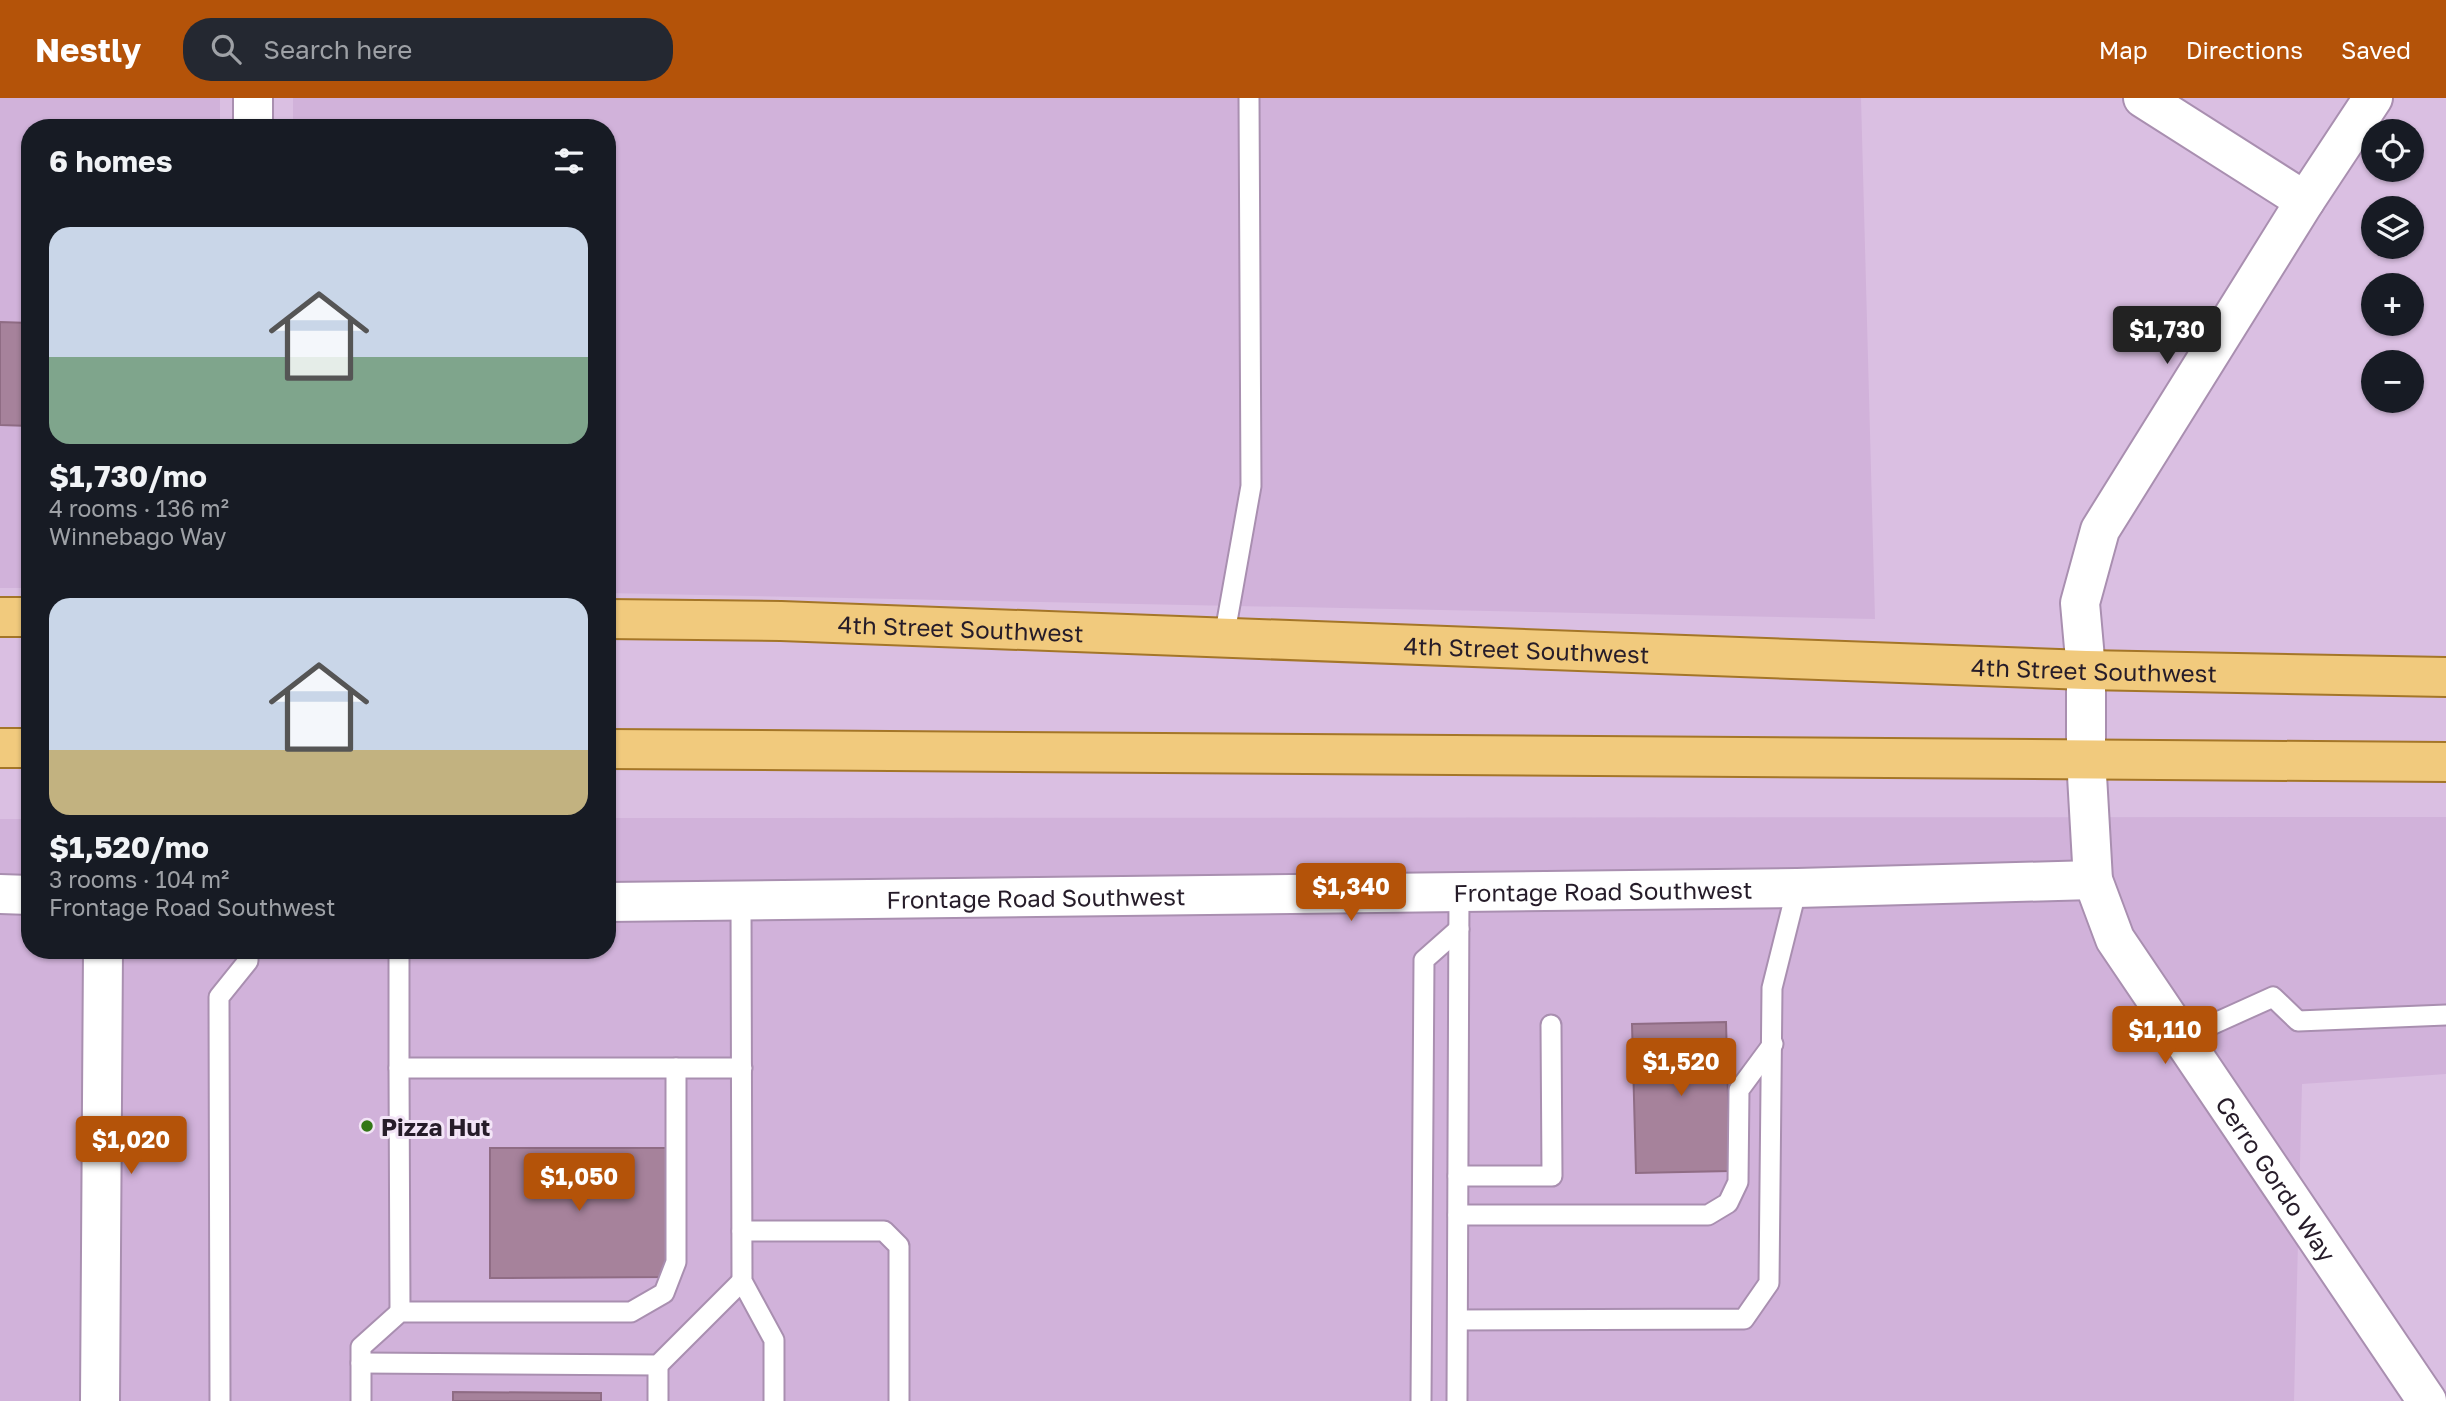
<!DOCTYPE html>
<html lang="en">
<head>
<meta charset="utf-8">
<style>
	body { margin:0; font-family:"Golos Text",sans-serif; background:#242831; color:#f1f3f6; height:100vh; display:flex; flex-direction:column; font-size:26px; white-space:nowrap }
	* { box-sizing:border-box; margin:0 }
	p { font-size:23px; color:#9ea1a6 }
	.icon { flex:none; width:38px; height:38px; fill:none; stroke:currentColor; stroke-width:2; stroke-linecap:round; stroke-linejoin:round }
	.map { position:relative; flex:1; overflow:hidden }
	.drawer { position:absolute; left:21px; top:21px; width:595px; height:840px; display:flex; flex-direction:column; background:#171b24; border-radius:28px; box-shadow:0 2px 5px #0004 }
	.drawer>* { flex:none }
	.controls { position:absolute; left:2361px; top:21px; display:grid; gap:14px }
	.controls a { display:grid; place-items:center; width:63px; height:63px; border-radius:50%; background:#171b24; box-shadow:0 2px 5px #0004; font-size:35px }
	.price { position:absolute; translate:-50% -60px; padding:0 16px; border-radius:7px; background:#b45309; color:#fff; font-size:23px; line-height:46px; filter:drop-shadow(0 2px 4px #0008) }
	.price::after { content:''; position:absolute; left:50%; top:42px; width:21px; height:16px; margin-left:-10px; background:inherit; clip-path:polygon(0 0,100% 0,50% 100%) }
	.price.active { background:#222; color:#fff }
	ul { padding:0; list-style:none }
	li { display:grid; align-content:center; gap:14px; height:371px; padding:0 28px }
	li span { display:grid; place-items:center; height:217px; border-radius:21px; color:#555 }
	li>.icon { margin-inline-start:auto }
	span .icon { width:126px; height:126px; fill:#fffc; stroke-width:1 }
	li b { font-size:30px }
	h2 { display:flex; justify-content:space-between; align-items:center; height:84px; padding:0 28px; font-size:30px }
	header { display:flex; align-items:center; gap:42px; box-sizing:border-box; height:98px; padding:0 35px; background:#b45309; color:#fff }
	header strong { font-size:33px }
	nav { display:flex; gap:38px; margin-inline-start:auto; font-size:24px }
	.search { width:490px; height:63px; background:#242831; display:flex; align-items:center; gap:18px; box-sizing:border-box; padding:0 24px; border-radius:28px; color:#9ea1a6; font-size:26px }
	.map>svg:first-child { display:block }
	.built { fill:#d1b2da }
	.building { fill:#a6829b; stroke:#8f6c84; stroke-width:2 }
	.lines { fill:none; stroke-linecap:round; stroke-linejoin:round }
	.service-casing { stroke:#a98fb0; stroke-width:23 }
	.minor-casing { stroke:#a98fb0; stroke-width:42 }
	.tertiary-casing { stroke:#a98fb0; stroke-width:42 }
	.primary-casing { stroke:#a47628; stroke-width:42 }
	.service { stroke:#fff; stroke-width:19 }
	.minor { stroke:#fff; stroke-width:38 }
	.tertiary { stroke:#fff; stroke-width:38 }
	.primary { stroke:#f1ca7d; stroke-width:38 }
	.poi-dot { fill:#337717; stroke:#f3e5f7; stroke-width:2.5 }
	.labels { text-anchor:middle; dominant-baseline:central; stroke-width:6; stroke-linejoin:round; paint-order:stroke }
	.street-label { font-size:24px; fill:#261c29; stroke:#f3e5f7 }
	.poi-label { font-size:24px; font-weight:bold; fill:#261c29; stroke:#f3e5f7; text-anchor:start }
</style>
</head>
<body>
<header>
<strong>Nestly</strong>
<div class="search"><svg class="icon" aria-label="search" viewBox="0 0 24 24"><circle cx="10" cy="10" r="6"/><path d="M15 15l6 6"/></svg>Search here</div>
<nav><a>Map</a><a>Directions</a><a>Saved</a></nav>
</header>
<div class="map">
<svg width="2446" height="1303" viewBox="0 0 2446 1303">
	<rect width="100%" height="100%" fill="#dabfe2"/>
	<!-- built -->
	<g class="built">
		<polygon points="0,0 220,0 220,30 30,30 30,490 0,490"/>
		<polygon points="293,0 1861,0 1875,521 607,495 607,30 293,30"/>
		<polygon points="2446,719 2446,976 2302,986 2294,1303 0,1303 0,721 30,721 30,852 607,852 607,720"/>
	</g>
	<!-- building -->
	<g class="building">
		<polygon points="0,224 30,225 30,328 0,327"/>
		<polygon points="1726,924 1730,1073 1636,1075 1632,926"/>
		<polygon points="490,1050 667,1050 668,1179 490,1180"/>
		<polygon points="453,1294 601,1295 601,1303 453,1303"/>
	</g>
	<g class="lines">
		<!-- service casing -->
		<g class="service-casing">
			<g id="service">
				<polyline points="1224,540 1251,388 1249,0"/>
				<polyline points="741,803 742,1183 774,1242 774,1303"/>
				<polyline points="399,852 399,970 742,970"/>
				<polyline points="2182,940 2273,899 2298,923 2446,917"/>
				<polyline points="399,970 400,1214"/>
				<polyline points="1458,1078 1552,1078 1551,927"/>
				<polyline points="1458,1117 1708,1117 1728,1105 1738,1084 1739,992 1773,946"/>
				<polyline points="742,1133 884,1133 899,1148 899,1303"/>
				<polyline points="1458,1222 1744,1221 1769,1185 1772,890 1797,790"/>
				<polyline points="361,1265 658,1267 742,1183"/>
				<polyline points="658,1267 658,1303"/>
				<polyline points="220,1303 219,899 248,863 248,852"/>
				<polyline points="361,1303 361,1249 400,1214 631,1214 664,1195 676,1164 676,970"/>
				<polyline points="1421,1303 1424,862 1459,831"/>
				<polyline points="1457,1303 1459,794"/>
			</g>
		</g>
		<!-- minor casing -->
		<g class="minor-casing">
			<g id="minor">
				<polyline points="2143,0 2305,103"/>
				<polyline points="253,30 253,0"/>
				<polyline points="0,796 30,797"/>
				<path id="s1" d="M607,804L1797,790L2093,782"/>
				<polyline points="100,1303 103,852"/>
			</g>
		</g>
		<!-- tertiary casing -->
		<g class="tertiary-casing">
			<g id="tertiary">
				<path id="s2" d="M2373,0L2305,103L2100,432L2080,505L2086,572V660L2093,782L2115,841L2427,1303"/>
			</g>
		</g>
		<!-- primary casing -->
		<g class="primary-casing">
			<g id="primary">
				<polyline points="0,519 30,519"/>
				<path id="s3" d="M607,521L781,523L2086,572L2446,579"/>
				<polyline points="0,650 30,650"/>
				<polyline points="607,651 2446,664"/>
			</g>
		</g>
		<!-- service -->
		<use href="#service" class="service"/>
		<!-- minor -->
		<use href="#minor" class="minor"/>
		<!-- tertiary -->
		<use href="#tertiary" class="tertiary"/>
		<!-- primary -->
		<use href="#primary" class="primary"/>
	</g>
	<!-- markers -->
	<circle class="poi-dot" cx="367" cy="1028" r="7"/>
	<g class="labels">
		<!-- street labels -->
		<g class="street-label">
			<text stroke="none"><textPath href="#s3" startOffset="354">4th Street Southwest</textPath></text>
			<text stroke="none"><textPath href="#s3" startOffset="920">4th Street Southwest</textPath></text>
			<text stroke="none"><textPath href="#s3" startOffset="1488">4th Street Southwest</textPath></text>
			<text stroke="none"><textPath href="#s1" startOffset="996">Frontage Road Southwest</textPath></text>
			<text stroke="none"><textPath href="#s1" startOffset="429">Frontage Road Southwest</textPath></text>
			<text stroke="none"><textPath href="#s2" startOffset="1216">Cerro Gordo Way</textPath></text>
		</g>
		<!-- poi labels -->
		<g class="poi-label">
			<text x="381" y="1028">Pizza Hut</text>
		</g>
	</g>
</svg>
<div class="controls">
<a><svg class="icon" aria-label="locate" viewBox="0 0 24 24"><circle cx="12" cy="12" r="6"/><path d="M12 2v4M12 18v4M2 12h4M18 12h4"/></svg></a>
<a><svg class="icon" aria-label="layers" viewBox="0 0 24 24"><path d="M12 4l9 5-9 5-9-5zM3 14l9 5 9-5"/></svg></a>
<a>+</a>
<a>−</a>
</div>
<b class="price active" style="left:2167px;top:268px">$1,730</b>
<b class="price" style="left:1351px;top:825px">$1,340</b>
<b class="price" style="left:2165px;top:968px">$1,110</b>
<b class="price" style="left:1681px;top:1000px">$1,520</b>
<b class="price" style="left:131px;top:1078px">$1,020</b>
<b class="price" style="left:579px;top:1115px">$1,050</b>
<section class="drawer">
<h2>6 homes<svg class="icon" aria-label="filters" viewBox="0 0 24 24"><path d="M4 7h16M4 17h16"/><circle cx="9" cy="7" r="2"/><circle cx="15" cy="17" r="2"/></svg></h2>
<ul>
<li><span style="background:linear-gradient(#c9d6e8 60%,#7fa58c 0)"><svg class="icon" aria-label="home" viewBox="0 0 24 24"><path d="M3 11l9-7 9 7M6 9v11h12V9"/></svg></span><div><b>$1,730/mo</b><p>4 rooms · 136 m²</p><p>Winnebago Way</p></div></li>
<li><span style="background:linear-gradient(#c9d6e8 70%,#c2b280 0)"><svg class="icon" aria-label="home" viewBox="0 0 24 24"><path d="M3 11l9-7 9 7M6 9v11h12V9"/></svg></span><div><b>$1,520/mo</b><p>3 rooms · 104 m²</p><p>Frontage Road Southwest</p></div></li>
</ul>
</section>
</div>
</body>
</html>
